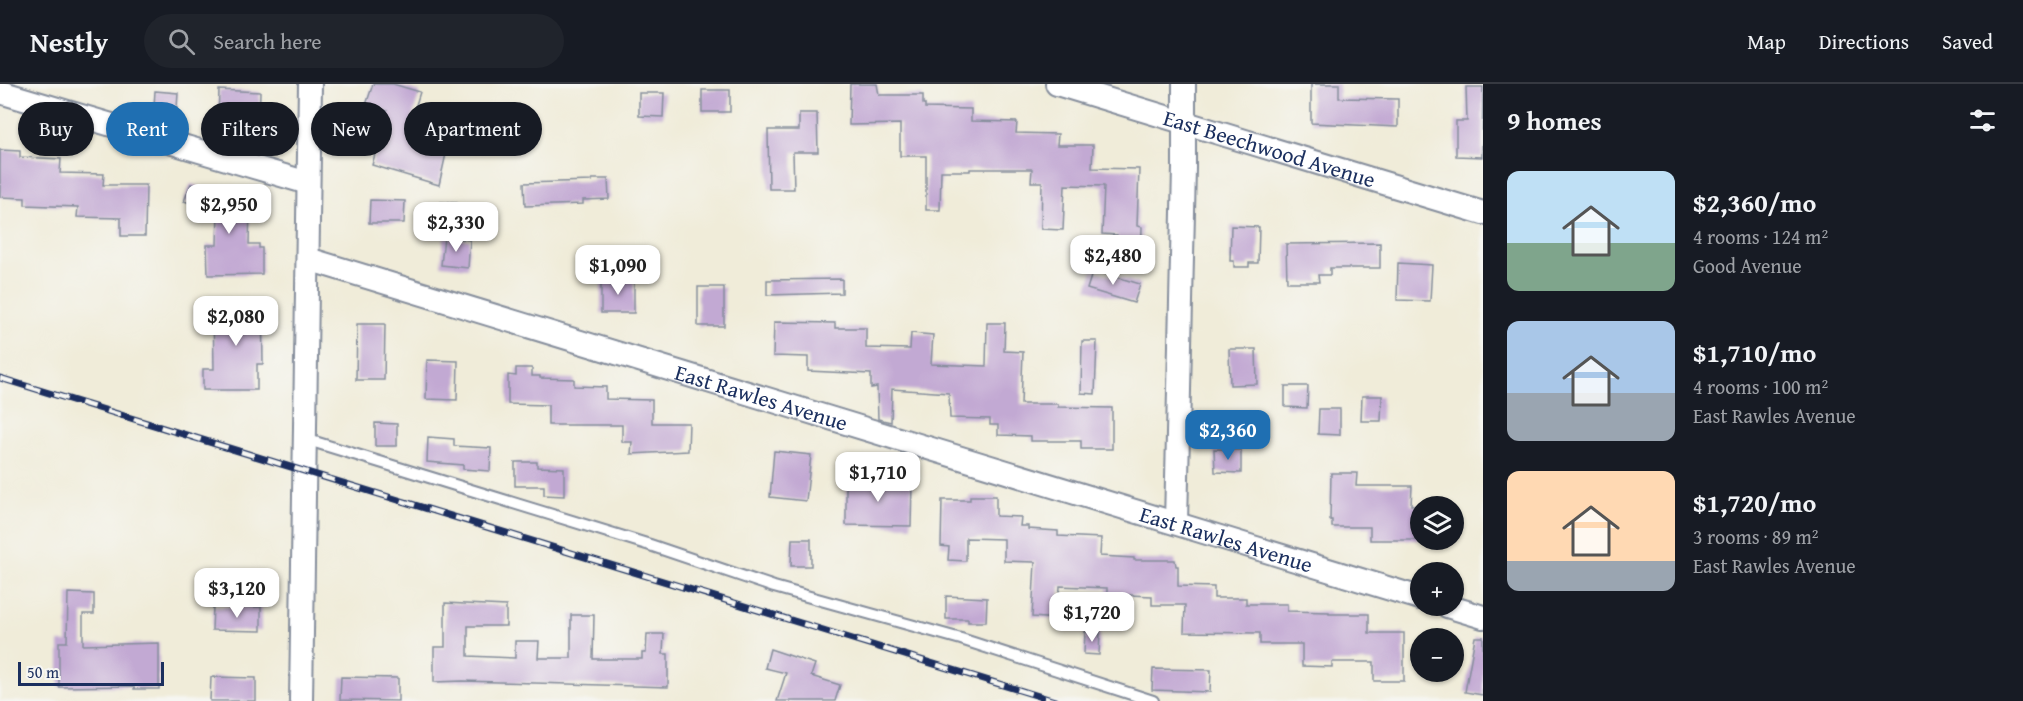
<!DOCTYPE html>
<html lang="en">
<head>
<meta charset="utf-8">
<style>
	body { margin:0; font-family:"Gentium Book Plus",serif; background:#20242c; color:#f1f3f6; height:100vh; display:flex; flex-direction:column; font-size:22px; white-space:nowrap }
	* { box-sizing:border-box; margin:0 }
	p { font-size:20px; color:#9ea1a6 }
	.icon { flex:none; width:33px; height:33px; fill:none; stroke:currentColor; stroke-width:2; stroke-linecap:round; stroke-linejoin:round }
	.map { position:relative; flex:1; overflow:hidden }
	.sheet { display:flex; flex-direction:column; background:#171b24; width:540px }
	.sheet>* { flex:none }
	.top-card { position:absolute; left:18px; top:18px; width:570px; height:54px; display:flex; gap:12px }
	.buttons { position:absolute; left:1410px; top:412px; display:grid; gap:12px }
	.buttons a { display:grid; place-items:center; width:54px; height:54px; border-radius:50%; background:#171b24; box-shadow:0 2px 4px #0004; font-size:30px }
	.scale { position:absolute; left:18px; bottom:15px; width:146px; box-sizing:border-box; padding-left:6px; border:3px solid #1b2f5e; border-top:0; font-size:16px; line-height:21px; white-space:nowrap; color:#1b2f5e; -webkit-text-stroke:4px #f6f6f2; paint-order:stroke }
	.price { position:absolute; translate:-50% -51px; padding:0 14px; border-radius:12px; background:#fff; color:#222; font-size:20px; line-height:39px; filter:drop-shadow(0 2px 3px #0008) }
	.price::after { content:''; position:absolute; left:50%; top:36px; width:18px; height:14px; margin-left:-9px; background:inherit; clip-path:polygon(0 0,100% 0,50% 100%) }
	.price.active { background:#1f6fb2; color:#fff }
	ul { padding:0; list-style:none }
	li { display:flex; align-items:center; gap:18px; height:150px; padding:0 24px }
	li span { display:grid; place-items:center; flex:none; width:168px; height:120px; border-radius:12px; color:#555 }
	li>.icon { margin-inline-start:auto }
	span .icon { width:72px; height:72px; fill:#fffc; stroke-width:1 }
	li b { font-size:26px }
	h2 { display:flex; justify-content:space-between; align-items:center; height:72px; padding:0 24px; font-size:26px }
	.tag { padding:0 21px; border-radius:27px; background:#171b24; box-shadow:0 2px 4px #0004; font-size:21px; line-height:54px }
	.tag.active { background:#1f6fb2; color:#fff }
	header { display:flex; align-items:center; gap:36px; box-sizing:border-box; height:84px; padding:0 30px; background:#171b24; border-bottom:2px solid #363941 }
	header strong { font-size:28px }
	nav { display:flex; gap:33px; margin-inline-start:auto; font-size:21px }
	.search { width:420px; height:54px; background:#20242c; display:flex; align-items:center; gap:15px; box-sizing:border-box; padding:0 21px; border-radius:33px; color:#9ea1a6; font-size:22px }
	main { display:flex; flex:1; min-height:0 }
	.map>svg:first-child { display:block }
	.building { fill:#c2a9d3 }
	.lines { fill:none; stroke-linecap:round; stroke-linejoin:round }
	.service-casing { stroke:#868e9c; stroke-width:14 }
	.minor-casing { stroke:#868e9c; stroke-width:26 }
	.service { stroke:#fff; stroke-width:10 }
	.minor { stroke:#fff; stroke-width:22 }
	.rail-casing { stroke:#1b2f5e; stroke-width:7 }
	.rail { stroke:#f6f6f2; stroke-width:4.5; stroke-dasharray:14; stroke-linecap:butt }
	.labels { text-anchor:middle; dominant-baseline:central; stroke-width:4.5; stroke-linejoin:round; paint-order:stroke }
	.street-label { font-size:22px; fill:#1b2f5e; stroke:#f6f6f2 }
</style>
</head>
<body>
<header>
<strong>Nestly</strong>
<div class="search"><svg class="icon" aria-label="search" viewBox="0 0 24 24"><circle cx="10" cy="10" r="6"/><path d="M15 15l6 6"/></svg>Search here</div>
<nav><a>Map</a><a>Directions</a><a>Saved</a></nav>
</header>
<main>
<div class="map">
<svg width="1483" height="617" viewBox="0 0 1483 617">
	<rect width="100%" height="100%" fill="#f6f6f2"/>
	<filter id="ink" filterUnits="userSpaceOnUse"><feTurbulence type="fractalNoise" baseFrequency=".0167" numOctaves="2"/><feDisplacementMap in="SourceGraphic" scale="12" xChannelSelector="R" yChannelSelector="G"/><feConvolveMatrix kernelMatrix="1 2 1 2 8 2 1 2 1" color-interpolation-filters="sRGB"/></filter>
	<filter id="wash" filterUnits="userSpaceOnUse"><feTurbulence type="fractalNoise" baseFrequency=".008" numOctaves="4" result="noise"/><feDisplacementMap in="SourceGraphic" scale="24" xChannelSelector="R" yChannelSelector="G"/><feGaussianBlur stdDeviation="1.35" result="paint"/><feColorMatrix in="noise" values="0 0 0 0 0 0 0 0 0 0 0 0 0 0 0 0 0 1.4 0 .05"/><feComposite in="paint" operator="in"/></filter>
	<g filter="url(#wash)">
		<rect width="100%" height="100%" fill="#f0ecd9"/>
		<g id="blocks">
			<!-- building -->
			<g class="building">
				<polygon points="373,0 393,0 420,8 412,34 452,43 439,101 372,81 387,27 366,21"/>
				<polygon points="850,0 877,0 879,11 923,11 923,20 925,20 925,24 971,25 971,37 1017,38 1016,49 1058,50 1057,61 1093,61 1092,84 1139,85 1137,142 1142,143 1141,174 1116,173 1117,151 1102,150 1104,102 1065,101 1063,146 1041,145 1042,98 1031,98 1032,85 970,85 970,87 941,87 940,126 926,126 926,72 900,72 900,40 849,41"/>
				<polygon points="1311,0 1339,0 1339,14 1398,15 1398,43 1311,39"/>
				<polygon points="1466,3 1483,3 1482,73 1456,72 1456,37 1467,37"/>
				<polygon points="219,6 260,8 259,38 218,36"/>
				<rect x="702" y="6" width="28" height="22"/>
				<polygon points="155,7 178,9 177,24 154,23"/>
				<polygon points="639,9 664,9 663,33 639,32"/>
				<polygon points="799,29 817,29 818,68 793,68 794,105 769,105 768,46 799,46"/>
				<polygon points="0,66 20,67 20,73 61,75 60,89 104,90 103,101 146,101 145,152 121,152 121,134 77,133 78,123 25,121 25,114 0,113"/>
				<polygon points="592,95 608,95 609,115 583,116 583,120 525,122 524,99 592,97"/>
				<polygon points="191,100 212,107 210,114 248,115 248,124 250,124 249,160 259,160 259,164 262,164 262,190 208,191 207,161 217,161 218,128 184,117"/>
				<polygon points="370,116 405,117 404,139 369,139"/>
				<polygon points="441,118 457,119 457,139 441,139"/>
				<polygon points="1231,142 1259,143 1258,179 1249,179 1249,183 1234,183 1234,177 1230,177"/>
				<polygon points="444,153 470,156 468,184 441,181"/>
				<polygon points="1380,159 1380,184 1330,184 1330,191 1318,191 1319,198 1287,198 1286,160"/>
				<polygon points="1398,179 1432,181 1430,217 1397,216"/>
				<polygon points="1093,186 1140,200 1134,219 1087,205"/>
				<rect x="601" y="194" width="33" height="35"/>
				<polygon points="842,195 842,209 767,211 767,196"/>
				<rect x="698" y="203" width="26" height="39"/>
				<polygon points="262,219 263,280 257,280 257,306 203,306 203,285 214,285 213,220"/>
				<polygon points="774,238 835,239 835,244 866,244 866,264 910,265 911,249 933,251 931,280 986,282 987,239 1005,239 1004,267 1023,268 1021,320 1058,320 1058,323 1112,324 1112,365 1081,365 1081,357 1031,357 1031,352 998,351 998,341 990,341 990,335 950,334 949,309 892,305 891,338 878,335 877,303 871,304 871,290 808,287 808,273 773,272"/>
				<polygon points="357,240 385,240 384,296 356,296"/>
				<polygon points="1082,257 1097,257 1095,310 1081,309"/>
				<polygon points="1229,265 1256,265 1257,300 1230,301"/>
				<polygon points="427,276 458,277 457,316 426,315"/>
				<polygon points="516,284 532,284 532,292 540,292 540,294 574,295 574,302 606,303 606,315 652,316 652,339 689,339 688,367 631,370 632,358 622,358 622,341 548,341 548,321 508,320 508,291 516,292"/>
				<polygon points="1285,302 1308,302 1307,324 1285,323"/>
				<polygon points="1362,312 1382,312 1381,337 1361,337"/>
				<polygon points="1319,325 1340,325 1340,351 1318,350"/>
				<polygon points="375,339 397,340 397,362 375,362"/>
				<polygon points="428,353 454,355 454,362 491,364 490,387 463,385 463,381 427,378"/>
				<polygon points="1214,365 1241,366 1241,389 1215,388"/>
				<polygon points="774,367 811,371 806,417 770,413"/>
				<polygon points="515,378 537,378 537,383 564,384 564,412 544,411 544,402 515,402"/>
				<polygon points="1331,389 1357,389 1356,402 1412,402 1411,421 1420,421 1420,456 1370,456 1370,443 1332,443 1332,436 1330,436"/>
				<polygon points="846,393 873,393 873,398 912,398 911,442 846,441"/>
				<polygon points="970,412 996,412 996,432 1021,433 1020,442 1028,442 1028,445 1058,447 1058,452 1101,454 1100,472 1134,474 1134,476 1175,476 1176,482 1178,482 1178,502 1214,503 1214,514 1246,514 1246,520 1287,520 1287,527 1329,528 1329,530 1369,530 1369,549 1404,549 1404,597 1374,597 1374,578 1332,578 1332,583 1302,582 1302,560 1260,560 1260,549 1184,548 1185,521 1152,521 1152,512 1107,510 1107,504 1060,502 1058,535 1032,533 1035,478 1004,477 1004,455 966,454 966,477 948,476 949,463 941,462 942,416 970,416"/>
				<polygon points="792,455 811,455 811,482 791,482"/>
				<polygon points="68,509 94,510 94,530 83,530 83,561 159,559 159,605 134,605 134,602 59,603 59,558 67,558"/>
				<polygon points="946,512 987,514 986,538 968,538 968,535 946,535"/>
				<polygon points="445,519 506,522 506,542 468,542 468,572 515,574 515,557 539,557 538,574 571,574 571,531 594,531 593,575 642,575 642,569 646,569 647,550 664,550 663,570 668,570 668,603 463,597 434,598 434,563 445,563"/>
				<polygon points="213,523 261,523 261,547 212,546"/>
				<polygon points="1085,548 1100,548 1099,571 1084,570"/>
				<polygon points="1475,553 1483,553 1483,611 1465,608"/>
				<polygon points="770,565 815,580 811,592 840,601 835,617 777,617 786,589 765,584"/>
				<polygon points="1153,585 1211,586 1210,608 1152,606"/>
				<polygon points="211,593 256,594 256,617 210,617"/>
				<polygon points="341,593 398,594 398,617 340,616"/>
			</g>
		</g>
	</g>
	<g filter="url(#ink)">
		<use href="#blocks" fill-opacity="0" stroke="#868e9c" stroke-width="1.5"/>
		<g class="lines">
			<!-- service casing -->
			<g class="service-casing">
				<polyline id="service" points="305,355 650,461 774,503 961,555 1153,617"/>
			</g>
			<!-- minor casing -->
			<g class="minor-casing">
				<g id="minor">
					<path id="s1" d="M1057,0L1483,129"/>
					<polyline points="0,8 308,99"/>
					<path id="s2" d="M308,175L1420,514"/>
					<polyline points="1176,439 1184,84 1184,0"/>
					<polyline points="1447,522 1483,533"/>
					<polyline points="301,617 310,0"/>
				</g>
			</g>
			<!-- service -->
			<use href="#service" class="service"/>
			<!-- minor -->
			<use href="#minor" class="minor"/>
			<!-- rail casing -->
			<g class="rail-casing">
				<polyline id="rail" points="0,294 1055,617"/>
			</g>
			<!-- rail -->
			<use href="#rail" class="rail"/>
		</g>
	</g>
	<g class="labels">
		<!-- street labels -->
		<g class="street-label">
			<text stroke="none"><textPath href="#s1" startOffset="222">East Beechwood Avenue</textPath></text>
			<text stroke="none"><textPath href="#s2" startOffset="474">East Rawles Avenue</textPath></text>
			<text stroke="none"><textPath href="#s2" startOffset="960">East Rawles Avenue</textPath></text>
		</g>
	</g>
</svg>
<div class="buttons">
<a><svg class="icon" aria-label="layers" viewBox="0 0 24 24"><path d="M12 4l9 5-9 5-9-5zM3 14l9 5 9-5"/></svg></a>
<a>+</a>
<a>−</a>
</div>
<div class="scale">50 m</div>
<b class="price" style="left:229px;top:151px">$2,950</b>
<b class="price" style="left:456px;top:169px">$2,330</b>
<b class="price" style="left:1113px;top:202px">$2,480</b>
<b class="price" style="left:618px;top:212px">$1,090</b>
<b class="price" style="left:236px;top:263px">$2,080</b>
<b class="price active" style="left:1228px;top:377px">$2,360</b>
<b class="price" style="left:878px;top:419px">$1,710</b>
<b class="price" style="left:237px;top:535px">$3,120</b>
<b class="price" style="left:1092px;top:559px">$1,720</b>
<div class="top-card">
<a class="tag">Buy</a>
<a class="tag active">Rent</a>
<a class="tag">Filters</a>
<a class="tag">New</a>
<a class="tag">Apartment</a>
</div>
</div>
<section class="sheet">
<h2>9 homes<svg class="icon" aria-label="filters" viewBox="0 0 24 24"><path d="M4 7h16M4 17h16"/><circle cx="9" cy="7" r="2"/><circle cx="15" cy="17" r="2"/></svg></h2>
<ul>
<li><span style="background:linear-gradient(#bfe0f5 60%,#7fa58c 0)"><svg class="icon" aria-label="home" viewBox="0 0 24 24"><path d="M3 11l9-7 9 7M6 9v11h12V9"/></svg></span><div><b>$2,360/mo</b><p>4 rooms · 124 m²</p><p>Good Avenue</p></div></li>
<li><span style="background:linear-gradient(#a9c7e8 60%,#9aa5b1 0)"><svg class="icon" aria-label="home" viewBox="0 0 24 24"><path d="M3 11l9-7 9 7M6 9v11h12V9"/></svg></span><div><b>$1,710/mo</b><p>4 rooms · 100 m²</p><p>East Rawles Avenue</p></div></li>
<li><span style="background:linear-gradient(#ffd9b3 75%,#9aa5b1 0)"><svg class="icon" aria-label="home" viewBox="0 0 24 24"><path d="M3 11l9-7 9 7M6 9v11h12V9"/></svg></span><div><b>$1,720/mo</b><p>3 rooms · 89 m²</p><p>East Rawles Avenue</p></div></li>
</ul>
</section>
</main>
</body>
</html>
